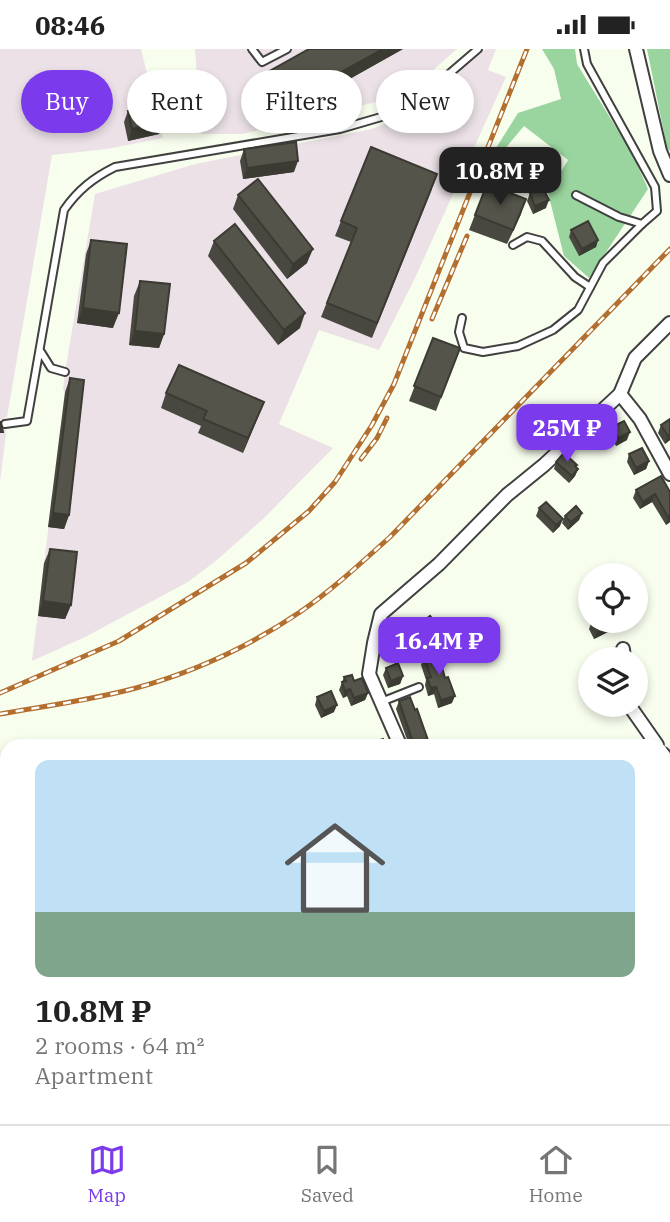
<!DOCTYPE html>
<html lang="en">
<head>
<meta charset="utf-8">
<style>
	body { margin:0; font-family:"IBM Plex Serif",serif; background:#f2f2f2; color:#222; height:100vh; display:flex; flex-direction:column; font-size:26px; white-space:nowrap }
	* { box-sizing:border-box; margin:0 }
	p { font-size:23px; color:#767676 }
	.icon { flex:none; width:38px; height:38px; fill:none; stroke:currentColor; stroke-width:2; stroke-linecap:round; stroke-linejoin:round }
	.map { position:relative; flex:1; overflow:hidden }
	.side { position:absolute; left:0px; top:690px; width:670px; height:387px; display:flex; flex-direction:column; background:#fff; border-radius:21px 21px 0 0; box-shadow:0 4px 10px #0003 }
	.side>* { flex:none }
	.top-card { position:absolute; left:21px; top:21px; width:628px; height:63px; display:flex; gap:14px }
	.tools { position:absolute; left:578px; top:514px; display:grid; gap:14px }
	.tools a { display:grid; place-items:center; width:70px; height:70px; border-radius:50%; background:#fff; box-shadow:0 4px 10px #0003; font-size:35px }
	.price { position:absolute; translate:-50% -60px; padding:0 16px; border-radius:14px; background:#7c3aed; color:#fff; font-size:23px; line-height:46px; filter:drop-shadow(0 2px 4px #0008) }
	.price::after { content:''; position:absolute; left:50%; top:42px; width:21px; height:16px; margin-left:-10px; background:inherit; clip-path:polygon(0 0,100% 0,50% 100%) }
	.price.current { background:#222; color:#fff }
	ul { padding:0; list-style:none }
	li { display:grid; align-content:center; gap:14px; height:371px; padding:0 35px }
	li+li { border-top:2px solid #e0e0e0 }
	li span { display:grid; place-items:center; height:217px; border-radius:14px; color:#555 }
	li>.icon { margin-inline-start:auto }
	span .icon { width:126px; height:126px; fill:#fffc; stroke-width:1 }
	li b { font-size:30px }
	.tag { padding:0 24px; border-radius:32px; background:#fff; box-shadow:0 4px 10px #0003; font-size:24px; line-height:63px }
	.tag.current { background:#7c3aed; color:#fff }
	.status { display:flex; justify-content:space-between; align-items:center; height:49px; padding:0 35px; background:#fff; direction:ltr }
	.status svg { height:19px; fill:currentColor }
	.dock { display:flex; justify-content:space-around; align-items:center; height:98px; border-top:2px solid #e0e0e0; background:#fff; font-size:19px; color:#767676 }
	.dock a { display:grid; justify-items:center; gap:4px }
	.dock .current { color:#7c3aed }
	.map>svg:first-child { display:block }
	.industrial { fill:#ebe1e7 }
	.green { fill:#bae5bb }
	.forest { fill:#9ad59f }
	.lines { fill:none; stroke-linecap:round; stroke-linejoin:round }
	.service-casing { stroke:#404040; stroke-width:10 }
	.minor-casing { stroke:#404040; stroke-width:16 }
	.secondary-casing { stroke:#2f2f2f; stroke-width:19 }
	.path { stroke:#2f2f2f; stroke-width:2; stroke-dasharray:7 3.5; stroke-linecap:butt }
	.service { stroke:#fff; stroke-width:6 }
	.minor { stroke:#fff; stroke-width:12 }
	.secondary { stroke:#d9f9ad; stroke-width:16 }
	.rail-casing { stroke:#b26f2f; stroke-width:5 }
	.rail { stroke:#fff; stroke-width:2.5; stroke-dasharray:8; stroke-linecap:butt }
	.wall { fill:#484840 }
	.shaded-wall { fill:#3b3b34 }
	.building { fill:#54544a; stroke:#3b3b34; stroke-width:2 }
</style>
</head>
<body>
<div class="status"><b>08:46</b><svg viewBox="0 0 49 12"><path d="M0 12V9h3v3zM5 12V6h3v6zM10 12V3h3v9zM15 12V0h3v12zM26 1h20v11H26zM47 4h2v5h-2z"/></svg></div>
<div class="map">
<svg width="670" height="1075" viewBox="0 0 670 1075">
	<rect width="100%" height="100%" fill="#f8feee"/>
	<!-- industrial -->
	<g class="industrial">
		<polygon points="0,0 141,0 163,89 107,100 52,106 7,368 4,369 6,385 0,433"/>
		<polygon points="195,0 457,0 405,46 242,85 201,85"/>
		<polygon points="486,0 496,0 488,21 506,28 415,229 379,301 319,281 279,375 333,399 263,470 217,511 188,533 85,588 32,612 65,344 63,340 65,323 95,145 195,115 372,80 412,63"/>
	</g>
	<!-- green -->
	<polygon class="green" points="0,951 7,955 7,980 0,981"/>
	<!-- forest -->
	<g class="forest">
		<polygon points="542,0 575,0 577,15 633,106 648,140 589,229 564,207 548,144 568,111 524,77 493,114 488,112 518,64 561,50 554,20"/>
		<polygon points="647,0 670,0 670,102 667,99"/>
	</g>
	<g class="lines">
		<!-- service casing -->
		<g class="service-casing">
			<g id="service">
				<polyline points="252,0 262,13 287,0"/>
				<polyline points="576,146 619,168 642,175 657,162 655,138 587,15 584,0"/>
				<polyline points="513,196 527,188 542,192 575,228 590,238"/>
				<polyline points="462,269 459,283 464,299 483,303 518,297 553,281 578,261 603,214 642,175"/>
				<polyline points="41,303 51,319 65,323"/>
				<path d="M5,375L27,372L64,161C78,141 93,129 115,118L340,80L388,66L414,55L478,0"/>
				<polyline points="381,653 419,638"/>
				<polyline points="663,903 670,899"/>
				<polyline points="0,936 7,944"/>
				<polyline points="663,964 670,969"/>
				<polyline points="663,1016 670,1015"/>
				<polyline points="178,1069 180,1075"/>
				<polyline points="245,1069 246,1075"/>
				<polyline points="10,1075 61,1069"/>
			</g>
		</g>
		<!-- minor casing -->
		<g class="minor-casing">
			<g id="minor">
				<polyline points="636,0 660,102 670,126"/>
				<polyline points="620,345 640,370 670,425"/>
				<polyline points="623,600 624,611"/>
				<polyline points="629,656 657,696"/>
				<polyline points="400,696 369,625 374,594 381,565 439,515 507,446 544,416 620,345 635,309 670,274"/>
				<polyline points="663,705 670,714"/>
				<polyline points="300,1069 301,1075"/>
			</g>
		</g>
		<!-- secondary casing -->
		<g class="secondary-casing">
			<g id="secondary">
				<polyline points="663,853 670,850"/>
				<polyline points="0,993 7,993"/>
			</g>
		</g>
		<!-- path -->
		<polyline class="path" points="663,870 670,867"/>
		<!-- service -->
		<use href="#service" class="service"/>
		<!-- minor -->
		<use href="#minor" class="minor"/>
		<!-- secondary -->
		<use href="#secondary" class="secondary"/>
		<!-- rail casing -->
		<g class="rail-casing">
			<g id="rail">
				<polyline points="432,270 467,187"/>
				<polyline points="361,410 377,389 387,369"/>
				<polyline points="0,644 119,592 246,514 309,462 335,433 372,376 394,335 527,0"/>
				<path d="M0,665C45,657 92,651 136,639C194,623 250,597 300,563C332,541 361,514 390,488L670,200"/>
			</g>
		</g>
		<!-- rail -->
		<use href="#rail" class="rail"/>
	</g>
	<!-- wall -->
	<g class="wall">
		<polygon points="309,0 403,0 280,69 263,37 268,23"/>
		<polygon points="128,62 163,73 159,85 128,92 124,73"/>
		<polygon points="244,100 294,123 243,130 240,112"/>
		<polygon points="543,104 555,124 544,127 540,112"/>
		<polygon points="487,135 521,165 507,195 469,181"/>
		<polygon points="432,140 372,289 321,268 351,193 335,187 341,172"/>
		<polygon points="530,144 546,159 533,165 527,152"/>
		<polygon points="238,146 307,214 287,230 233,160"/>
		<polygon points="571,181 598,191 596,198 579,207 569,188"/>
		<polygon points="91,191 113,279 77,274 86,205"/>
		<polygon points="214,192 300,279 278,296 208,207"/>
		<polygon points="140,232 164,285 159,299 129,296 134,247"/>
		<polygon points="433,289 460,299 436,362 409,352"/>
		<polygon points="70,329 69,466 64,480 48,478 65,343"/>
		<polygon points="166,344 258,368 243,404 198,384 201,377 161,359"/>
		<polygon points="661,376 670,391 665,395 658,384"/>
		<polygon points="612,378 627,391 616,397 610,386"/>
		<polygon points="629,405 649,412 646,420 634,426 627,413"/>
		<polygon points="556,413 576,418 578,420 575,427 569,434 554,420"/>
		<polygon points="661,427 670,473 666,476 652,453 640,460 633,449 636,441"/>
		<polygon points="539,459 560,477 553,484 536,467"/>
		<polygon points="582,464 579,471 568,481 562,474 565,467"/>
		<polygon points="50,500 71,556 65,570 38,567 44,514"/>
		<polygon points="592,572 630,572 594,590 589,580"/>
		<polygon points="419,576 440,578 437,586 426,595 417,584"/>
		<polygon points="424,608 452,654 438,659 434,645 428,647 425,636 426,631 421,616"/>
		<polygon points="386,619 403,627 400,635 388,639 383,626"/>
		<polygon points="344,628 354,632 368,644 365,651 351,657 347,647 343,649 339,641"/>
		<polygon points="317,648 334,663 321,669 315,656"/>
		<polygon points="399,652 428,696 409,696 396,660"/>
		<polygon points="670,722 670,744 664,747 669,757 667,765 663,766 663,725"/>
		<polygon points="0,835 5,877 7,877 7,928 5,929 0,922"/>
		<polygon points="663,902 670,907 670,953 663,947"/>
		<polygon points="258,1069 291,1069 292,1075 259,1075"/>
		<polygon points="332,1069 365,1069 366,1075 333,1075"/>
		<polygon points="388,1069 447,1069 448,1075 389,1075"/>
	</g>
	<!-- shaded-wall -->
	<g class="shaded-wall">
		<polygon points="383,0 403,0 280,69 285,54"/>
		<polygon points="163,73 159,85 128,92 132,80"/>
		<polygon points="298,112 294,123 243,130 247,119"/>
		<polygon points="558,116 555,124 544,127 547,120"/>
		<polygon points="526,150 521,165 507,195 513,181"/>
		<polygon points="549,151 546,159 533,165 535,157"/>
		<polygon points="598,191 596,198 579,207 582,200"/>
		<polygon points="313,200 307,214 287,230 293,215"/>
		<polygon points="83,259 119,264 113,279 77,274"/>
		<polygon points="305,264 300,279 278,296 284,281"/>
		<polygon points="135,282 164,285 159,299 129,296"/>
		<polygon points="264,353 258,368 243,404 248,389"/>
		<polygon points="630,383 627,391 616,397 618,389"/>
		<polygon points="670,386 670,391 665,395 668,387"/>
		<polygon points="649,412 646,420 634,426 636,419"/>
		<polygon points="578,420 575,427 569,434 572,427"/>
		<polygon points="655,445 652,453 640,460 643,453"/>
		<polygon points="53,464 69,466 64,480 48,478"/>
		<polygon points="582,464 579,471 568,481 571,473"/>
		<polygon points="670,467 670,473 666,476 668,468"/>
		<polygon points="563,470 560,477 553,484 556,476"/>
		<polygon points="43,552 71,556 65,570 38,567"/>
		<polygon points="612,572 630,572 594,590 599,579"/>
		<polygon points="440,578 437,586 426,595 429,587"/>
		<polygon points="403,627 400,635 388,639 391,632"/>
		<polygon points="436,638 434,645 428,647 431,639"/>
		<polygon points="350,640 347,647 343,649 345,642"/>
		<polygon points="368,644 365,651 351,657 354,649"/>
		<polygon points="455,647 452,654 438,659 441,651"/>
		<polygon points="337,656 334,663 321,669 324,662"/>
		<polygon points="670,738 670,744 664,747 666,740"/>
		<polygon points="669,757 667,765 663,766 663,759"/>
		<polygon points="670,785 670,792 663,794 663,788"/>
	</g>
	<!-- building -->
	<g class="building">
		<polygon points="309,0 383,0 285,54 268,23"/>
		<polygon points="159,55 163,73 132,80 128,62"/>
		<polygon points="296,93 298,112 247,119 244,100"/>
		<polygon points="371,98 437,125 377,274 327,254 357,179 341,172"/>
		<polygon points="553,101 558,116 547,120 543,104"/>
		<polygon points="258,130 313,200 293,215 238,146"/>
		<polygon points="487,135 526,150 513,181 475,166"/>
		<polygon points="543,139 549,151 535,157 530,144"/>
		<polygon points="588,172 598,191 582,200 571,181"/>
		<polygon points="235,175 305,264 284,281 214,192"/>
		<polygon points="91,191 127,195 119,264 83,259"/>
		<polygon points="140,232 170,235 164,285 135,282"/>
		<polygon points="433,289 460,299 441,348 414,337"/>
		<polygon points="179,316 264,353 248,389 203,370 207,362 166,344"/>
		<polygon points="70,329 84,331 69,466 53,464"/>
		<polygon points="670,370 670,386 668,387 661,376"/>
		<polygon points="624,372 630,383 618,389 612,378"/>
		<polygon points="0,373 1,373 3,383 0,383"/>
		<polygon points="642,399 649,412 636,419 629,405"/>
		<polygon points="564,404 577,416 575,417 578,420 572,427 556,413"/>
		<polygon points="661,427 670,443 670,467 668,468 655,445 643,453 636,441"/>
		<polygon points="546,453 563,470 556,476 539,459"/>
		<polygon points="576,457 582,464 571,473 565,467"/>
		<polygon points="50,500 77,503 71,556 43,552"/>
		<polygon points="430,567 440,578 429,587 419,576"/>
		<polygon points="595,572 612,572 599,579"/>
		<polygon points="604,603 607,611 595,611 594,607"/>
		<polygon points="438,604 445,629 448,628 455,647 441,651 436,638 431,639 427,629 431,628 424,608"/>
		<polygon points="398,614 403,627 391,632 386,619"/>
		<polygon points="352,626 354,632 362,629 368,644 354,649 350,640 345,642 342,633 346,632 344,628"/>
		<polygon points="331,642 337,656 324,662 317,648"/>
		<polygon points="410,648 415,661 417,660 429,694 421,696 414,696 399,652"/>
		<polygon points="383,690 385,696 366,696"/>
		<polygon points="670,722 670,738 666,740 663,734 663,725"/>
		<polygon points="663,747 666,747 669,757 663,759"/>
		<polygon points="670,774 670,785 663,788 663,777"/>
		<polygon points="0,835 5,877 7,877 7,909 0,898"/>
		<polygon points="663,902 670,907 670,934 665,931 663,933"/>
		<polygon points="670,1056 669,1075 556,1075 591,1069 663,1069 663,1057"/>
		<polygon points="33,1069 46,1069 47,1075 27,1075 26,1070"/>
		<polygon points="269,1069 291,1069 292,1075 270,1075"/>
		<polygon points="340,1069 365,1069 366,1075 341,1075"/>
		<polygon points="396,1069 447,1069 448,1075 397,1075"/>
	</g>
</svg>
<div class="tools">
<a><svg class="icon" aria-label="locate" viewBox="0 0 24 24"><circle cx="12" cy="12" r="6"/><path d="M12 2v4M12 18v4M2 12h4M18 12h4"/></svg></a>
<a><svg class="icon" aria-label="layers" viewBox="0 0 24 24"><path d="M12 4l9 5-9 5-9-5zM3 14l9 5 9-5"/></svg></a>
</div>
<b class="price current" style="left:500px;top:158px">10.8M ₽</b>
<b class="price" style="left:567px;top:415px">25M ₽</b>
<b class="price" style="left:439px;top:628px">16.4M ₽</b>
<div class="top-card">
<a class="tag current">Buy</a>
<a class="tag">Rent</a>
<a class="tag">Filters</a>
<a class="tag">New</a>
</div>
<section class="side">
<ul>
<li><span style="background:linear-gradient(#bfe0f5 70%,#7fa58c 0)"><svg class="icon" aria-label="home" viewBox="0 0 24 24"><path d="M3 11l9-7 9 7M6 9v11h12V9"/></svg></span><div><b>10.8M ₽</b><p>2 rooms · 64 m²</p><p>Apartment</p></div></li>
</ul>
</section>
</div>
<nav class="dock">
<a class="current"><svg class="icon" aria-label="map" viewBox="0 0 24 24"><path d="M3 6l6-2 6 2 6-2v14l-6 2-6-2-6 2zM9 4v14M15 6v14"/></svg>Map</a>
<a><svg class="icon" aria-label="saved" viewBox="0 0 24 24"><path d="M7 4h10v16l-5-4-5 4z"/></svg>Saved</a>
<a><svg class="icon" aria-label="home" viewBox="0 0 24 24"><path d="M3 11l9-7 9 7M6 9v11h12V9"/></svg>Home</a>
</nav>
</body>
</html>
